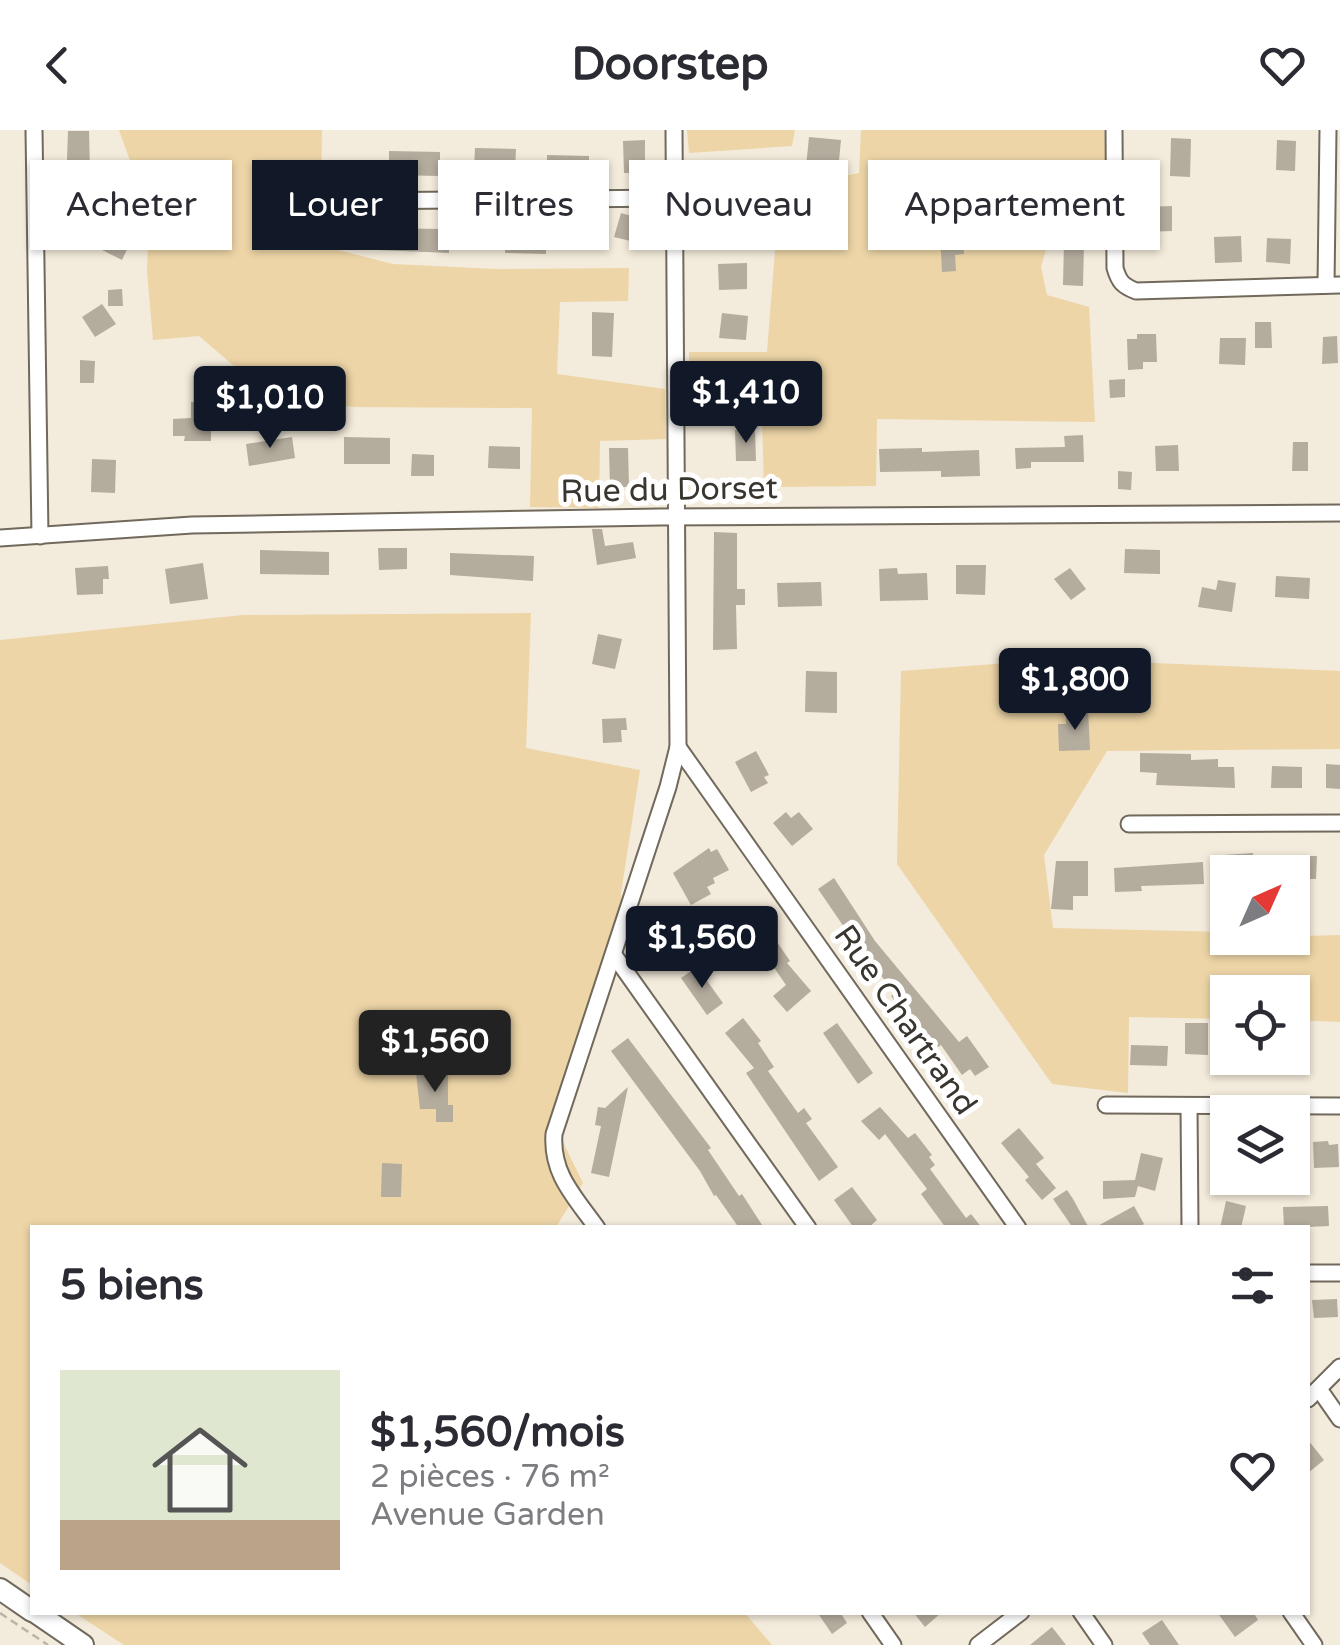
<!DOCTYPE html>
<html lang="fr">
<head>
<meta charset="utf-8">
<style>
	body { margin:0; font-family:"Varela Round",sans-serif; background:#f2f2f3; color:#2b2b33; height:100vh; display:flex; flex-direction:column; font-size:38px; white-space:nowrap }
	* { box-sizing:border-box; margin:0 }
	p { font-size:32px; color:#7c7c81 }
	.icon { flex:none; width:55px; height:55px; fill:none; stroke:currentColor; stroke-width:2; stroke-linecap:round; stroke-linejoin:round }
	.map { position:relative; flex:1; overflow:hidden }
	.panel { position:absolute; left:30px; top:1095px; width:1280px; height:390px; display:flex; flex-direction:column; background:#fff; border-radius:0px; box-shadow:0 2px 8px #0004 }
	.panel>* { flex:none }
	.banner { position:absolute; left:30px; top:30px; width:1280px; height:90px; display:flex; gap:20px }
	.needle { width:65px; rotate:45deg }
	.tools { position:absolute; left:1210px; top:725px; display:grid; gap:20px }
	.tools a { display:grid; place-items:center; width:100px; height:100px; border-radius:0px; background:#fff; box-shadow:0 2px 8px #0004; font-size:50px }
	.price { position:absolute; translate:-50% -85px; padding:0 22px; border-radius:10px; background:#111827; color:#fff; font-size:32px; line-height:65px; filter:drop-shadow(0 2px 5px #0008) }
	.price::after { content:''; position:absolute; left:50%; top:60px; width:30px; height:22px; margin-left:-15px; background:inherit; clip-path:polygon(0 0,100% 0,50% 100%) }
	.price.on { background:#222; color:#fff }
	ul { padding:0; list-style:none }
	li { display:flex; align-items:center; gap:30px; height:250px; padding:0 30px }
	li+li { border-top:2px solid #e1e1e2 }
	li span { display:grid; place-items:center; flex:none; width:280px; height:200px; border-radius:0px; color:#555 }
	li>.icon { margin-inline-start:auto }
	span .icon { width:120px; height:120px; fill:#fffc; stroke-width:1 }
	li b { font-size:42px }
	h2 { display:flex; justify-content:space-between; align-items:center; height:120px; padding:0 30px; font-size:42px }
	.pill { padding:0 35px; border-radius:0px; background:#fff; box-shadow:0 2px 8px #0004; font-size:35px; line-height:90px }
	.pill.on { background:#111827; color:#fff }
	header { display:flex; justify-content:space-between; align-items:center; height:130px; padding:0 30px; background:#fff; font-size:45px; font-weight:800 }
	.map>svg:first-child { display:block }
	.green { fill:#edd5a7 }
	.building { fill:#b4ac9d }
	.lines { fill:none; stroke-linecap:round; stroke-linejoin:round }
	.street-casing { stroke:#71695b; stroke-width:19 }
	.secondary-casing { stroke:#71695b; stroke-width:24 }
	.path { stroke:#bbb4a7; stroke-width:2.5; stroke-dasharray:8 5; stroke-linecap:butt }
	.street { stroke:#fff; stroke-width:15 }
	.secondary { stroke:#fff; stroke-width:20 }
	.labels { text-anchor:middle; dominant-baseline:central; stroke-width:10; stroke-linejoin:round; paint-order:stroke }
	.street-label { font-size:32px; fill:#39352f; stroke:#fff }
</style>
</head>
<body>
<header><svg class="icon" aria-label="back" viewBox="0 0 24 24"><path d="M15 5l-7 7 7 7"/></svg>Doorstep<svg class="icon" aria-label="heart" viewBox="0 0 24 24"><path d="M12 20l-8-8c-3-5 5-10 8-4 3-6 11-1 8 4z"/></svg></header>
<div class="map">
<svg width="1340" height="1515" viewBox="0 0 1340 1515">
	<rect width="100%" height="100%" fill="#f3ebdb"/>
	<!-- green -->
	<g class="green">
		<polygon points="119,0 322,0 321,63 326,117 393,134 495,139 629,138 628,171 560,172 557,244 665,259 666,309 600,311 599,378 530,377 532,278 354,277 270,267 199,206 153,210 147,141 149,83"/>
		<polygon points="687,0 795,0 792,16 689,23"/>
		<polygon points="861,0 1104,0 1108,76 1057,81 1041,137 1047,165 1089,177 1095,292 877,289 876,356 764,357 762,290 690,295 689,222 767,222 780,58 859,43"/>
		<polygon points="531,483 526,618 640,640 621,763 622,825 560,1006 583,1053 556,1097 32,1098 32,1455 0,1433 0,510 243,485"/>
		<polygon points="1061,529 1340,541 1340,619 1107,621 1044,725 1053,798 1227,802 1228,808 1340,805 1340,892 1293,890 1292,862 1228,862 1227,889 1129,887 1128,963 1052,954 897,734 901,541"/>
		<polygon points="744,1482 772,1515 124,1515 75,1483"/>
	</g>
	<!-- building -->
	<g class="building">
		<polygon points="68,1 89,1 90,40 105,41 104,59 66,57"/>
		<polygon points="809,7 841,10 838,40 806,37"/>
		<polygon points="1171,8 1191,9 1190,47 1170,46"/>
		<polygon points="645,10 645,43 624,43 623,11"/>
		<polygon points="1277,10 1296,11 1295,41 1276,40"/>
		<polygon points="475,18 516,19 515,40 474,39"/>
		<polygon points="389,21 440,22 440,46 389,45"/>
		<polygon points="547,25 589,26 589,45 547,43"/>
		<polygon points="758,36 758,57 740,58 742,98 718,100 717,75 725,75 724,37"/>
		<polygon points="1172,76 1172,101 1143,102 1143,77"/>
		<polygon points="122,78 142,88 122,130 102,120"/>
		<polygon points="621,83 649,91 643,114 614,107"/>
		<polygon points="355,98 449,99 449,123 354,119"/>
		<polygon points="506,103 546,104 546,124 505,123"/>
		<polygon points="749,103 768,103 767,117 749,117"/>
		<polygon points="963,103 964,124 955,125 956,141 942,142 940,104"/>
		<polygon points="1241,106 1242,132 1215,133 1214,107"/>
		<polygon points="1267,108 1291,109 1290,134 1266,132"/>
		<polygon points="1064,112 1084,113 1083,156 1063,155"/>
		<polygon points="747,133 747,159 719,160 718,134"/>
		<polygon points="122,159 123,176 108,176 108,160"/>
		<polygon points="102,174 116,194 95,207 82,187"/>
		<polygon points="592,182 614,183 612,227 592,226"/>
		<polygon points="722,183 748,186 746,210 719,208"/>
		<polygon points="1255,192 1271,192 1272,218 1255,218"/>
		<polygon points="1137,204 1156,204 1157,232 1143,232 1143,239 1128,240 1127,209 1137,209"/>
		<polygon points="1337,206 1338,233 1322,234 1323,207"/>
		<polygon points="1220,208 1246,208 1245,235 1219,234"/>
		<polygon points="80,230 95,231 94,253 80,253"/>
		<polygon points="1125,249 1125,267 1110,268 1109,250"/>
		<polygon points="191,272 211,272 211,311 184,311 185,306 173,306 173,289 191,288"/>
		<polygon points="735,300 755,300 756,331 736,331"/>
		<polygon points="1083,305 1084,332 1031,332 1031,338 1016,339 1015,318 1065,317 1064,306"/>
		<polygon points="292,307 295,328 249,336 246,314"/>
		<polygon points="344,307 390,308 390,334 344,334"/>
		<polygon points="1293,312 1308,312 1308,341 1292,341"/>
		<polygon points="1178,315 1179,341 1156,341 1155,316"/>
		<polygon points="489,316 520,317 520,339 488,338"/>
		<polygon points="609,318 628,318 629,357 610,357"/>
		<polygon points="922,318 922,322 979,320 980,346 941,347 941,341 880,342 879,319"/>
		<polygon points="412,324 434,325 434,346 411,346"/>
		<polygon points="92,329 116,330 115,363 91,362"/>
		<polygon points="1118,341 1132,342 1131,360 1118,359"/>
		<polygon points="592,399 602,399 605,416 633,412 636,428 597,435"/>
		<polygon points="714,402 737,403 737,459 745,459 745,475 736,475 737,519 713,520"/>
		<polygon points="378,418 407,418 407,439 379,440"/>
		<polygon points="1125,419 1160,420 1160,444 1124,443"/>
		<polygon points="260,420 329,422 329,445 260,444"/>
		<polygon points="450,423 534,426 533,451 450,445"/>
		<polygon points="203,433 208,469 170,474 165,439"/>
		<polygon points="956,435 986,435 985,465 956,464"/>
		<polygon points="108,436 109,449 103,449 103,464 77,465 75,438"/>
		<polygon points="897,438 898,444 927,443 928,470 880,471 879,439"/>
		<polygon points="1070,438 1086,459 1071,470 1054,449"/>
		<polygon points="1276,446 1310,448 1309,469 1275,467"/>
		<polygon points="1218,450 1236,453 1232,482 1198,477 1202,457 1216,460"/>
		<polygon points="821,452 822,476 778,477 777,453"/>
		<polygon points="598,504 622,509 615,539 592,534"/>
		<polygon points="806,541 837,542 837,583 805,582"/>
		<polygon points="1077,579 1088,579 1090,620 1059,621 1058,594 1066,594 1066,586 1077,585"/>
		<polygon points="626,588 627,600 621,600 622,612 603,613 602,589"/>
		<polygon points="756,621 769,645 764,647 768,653 751,662 735,632"/>
		<polygon points="1140,623 1191,624 1191,630 1218,629 1218,637 1234,637 1235,658 1156,655 1157,643 1140,642"/>
		<polygon points="1326,634 1340,635 1340,659 1326,658"/>
		<polygon points="1272,636 1302,637 1302,658 1271,658"/>
		<polygon points="786,682 791,688 799,682 813,699 792,716 773,693"/>
		<polygon points="709,718 711,722 717,719 729,740 713,748 715,753 707,757 711,764 691,775 673,743"/>
		<polygon points="1253,723 1254,742 1225,742 1224,725"/>
		<polygon points="1281,726 1317,726 1316,749 1292,749 1292,742 1281,742"/>
		<polygon points="1056,731 1088,731 1088,766 1073,766 1073,780 1051,779"/>
		<polygon points="1203,732 1204,754 1141,756 1142,761 1115,762 1114,738"/>
		<polygon points="834,748 875,811 959,912 967,906 989,937 975,946 970,939 962,945 941,915 938,917 913,887 909,890 891,866 895,863 857,816 818,759"/>
		<polygon points="1212,765 1228,766 1228,789 1211,789"/>
		<polygon points="668,778 693,788 680,814 657,806"/>
		<polygon points="762,790 790,831 787,833 811,861 787,882 773,866 786,855 748,800"/>
		<polygon points="697,837 723,873 707,885 681,848"/>
		<polygon points="743,888 761,911 758,913 774,937 768,941 798,983 804,978 812,989 806,993 838,1037 819,1051 746,943 754,938 725,903"/>
		<polygon points="837,893 873,943 858,954 823,903"/>
		<polygon points="1185,893 1208,893 1208,925 1185,924"/>
		<polygon points="628,908 711,1018 708,1020 739,1066 742,1064 764,1098 739,1098 716,1065 714,1066 700,1041 611,921"/>
		<polygon points="1131,915 1168,916 1167,936 1130,935"/>
		<polygon points="1231,928 1272,928 1273,938 1233,943"/>
		<polygon points="416,943 448,943 448,975 453,975 453,992 436,992 436,979 420,979"/>
		<polygon points="628,957 609,1047 591,1043 601,996 595,995 598,977 605,978"/>
		<polygon points="880,977 908,1008 915,1003 932,1025 929,1027 935,1035 930,1039 966,1088 971,1084 982,1098 946,1098 921,1064 927,1059 885,1004 879,1010 861,991"/>
		<polygon points="1019,998 1044,1028 1036,1034 1056,1058 1042,1070 1025,1050 1029,1047 1001,1013"/>
		<polygon points="1328,1011 1329,1015 1338,1014 1339,1037 1314,1038 1313,1012"/>
		<polygon points="1141,1023 1163,1028 1155,1061 1138,1056 1135,1067 1103,1069 1103,1051 1135,1050"/>
		<polygon points="382,1033 402,1034 401,1067 381,1067"/>
		<polygon points="852,1057 877,1090 868,1098 854,1098 834,1070"/>
		<polygon points="1067,1060 1073,1069 1089,1098 1073,1098 1053,1069"/>
		<polygon points="1226,1071 1246,1076 1241,1098 1220,1098"/>
		<polygon points="1134,1076 1144,1094 1137,1098 1094,1098"/>
		<polygon points="1328,1076 1329,1096 1284,1098 1283,1077"/>
		<polygon points="1337,1169 1338,1187 1314,1188 1312,1170"/>
		<polygon points="1308,1310 1324,1330 1308,1343"/>
		<polygon points="817,1482 840,1482 847,1493 832,1504"/>
		<polygon points="913,1482 942,1482 925,1497"/>
		<polygon points="1217,1482 1253,1482 1258,1490 1235,1507"/>
		<polygon points="1162,1490 1179,1515 1150,1515 1142,1503"/>
		<polygon points="1052,1497 1066,1515 1030,1515"/>
	</g>
	<g class="lines">
		<!-- street casing -->
		<g class="street-casing">
			<g id="street">
				<polyline points="34,0 40,406"/>
				<path d="M1114,0L1115,138C1119,152 1123,156 1136,161L1340,155"/>
				<polyline points="348,71 674,68"/>
				<polyline points="1326,155 1328,0"/>
				<polyline points="0,408 192,395 660,387 1340,383"/>
				<polyline points="678,617 1018,1098"/>
				<polyline points="1129,694 1340,693"/>
				<polyline points="614,825 808,1098"/>
				<polyline points="1106,975 1340,976"/>
				<polyline points="1189,976 1190,1098"/>
				<path d="M597,1098C575,1067 551,1044 554,1004L668,657L678,617L674,0"/>
				<polyline points="1308,1143 1340,1143"/>
				<polyline points="1319,1259 1340,1289"/>
				<polyline points="1308,1269 1340,1237"/>
				<polyline points="870,1482 893,1515"/>
				<polyline points="1081,1482 1104,1515"/>
				<polyline points="1291,1482 1314,1515"/>
				<polyline points="978,1515 1021,1482"/>
			</g>
		</g>
		<!-- secondary casing -->
		<g class="secondary-casing">
			<g id="secondary">
				<polyline points="0,1459 32,1481"/>
				<polyline points="35,1482 83,1515"/>
			</g>
		</g>
		<!-- path -->
		<polyline class="path" points="0,1483 48,1515"/>
		<!-- street -->
		<use href="#street" class="street"/>
		<!-- secondary -->
		<use href="#secondary" class="secondary"/>
	</g>
	<g class="labels">
		<!-- street labels -->
		<g class="street-label">
			<text transform="translate(669 360) rotate(-1)">Rue du Dorset</text>
			<text transform="translate(905 890) rotate(55)">Rue Chartrand</text>
		</g>
	</g>
</svg>
<div class="tools">
<a><svg class="needle" viewBox="-14 -14 28 28"><path d="M0-13l5 13h-10z" fill="#e53935"/><path d="M0 13l5-13h-10z" fill="#7c7c81"/></svg></a>
<a><svg class="icon" aria-label="locate" viewBox="0 0 24 24"><circle cx="12" cy="12" r="6"/><path d="M12 2v4M12 18v4M2 12h4M18 12h4"/></svg></a>
<a><svg class="icon" aria-label="layers" viewBox="0 0 24 24"><path d="M12 4l9 5-9 5-9-5zM3 14l9 5 9-5"/></svg></a>
</div>
<b class="price" style="left:746px;top:316px">$1,410</b>
<b class="price" style="left:270px;top:321px">$1,010</b>
<b class="price" style="left:1075px;top:603px">$1,800</b>
<b class="price" style="left:702px;top:861px">$1,560</b>
<b class="price on" style="left:435px;top:965px">$1,560</b>
<div class="banner">
<a class="pill">Acheter</a>
<a class="pill on">Louer</a>
<a class="pill">Filtres</a>
<a class="pill">Nouveau</a>
<a class="pill">Appartement</a>
</div>
<section class="panel">
<h2>5 biens<svg class="icon" aria-label="filters" viewBox="0 0 24 24"><path d="M4 7h16M4 17h16"/><circle cx="9" cy="7" r="2"/><circle cx="15" cy="17" r="2"/></svg></h2>
<ul>
<li><span style="background:linear-gradient(#dfe7d0 75%,#b9a48a 0)"><svg class="icon" aria-label="home" viewBox="0 0 24 24"><path d="M3 11l9-7 9 7M6 9v11h12V9"/></svg></span><div><b>$1,560/mois</b><p>2 pièces · 76 m²</p><p>Avenue Garden</p></div><svg class="icon" aria-label="heart" viewBox="0 0 24 24"><path d="M12 20l-8-8c-3-5 5-10 8-4 3-6 11-1 8 4z"/></svg></li>
</ul>
</section>
</div>
</body>
</html>
